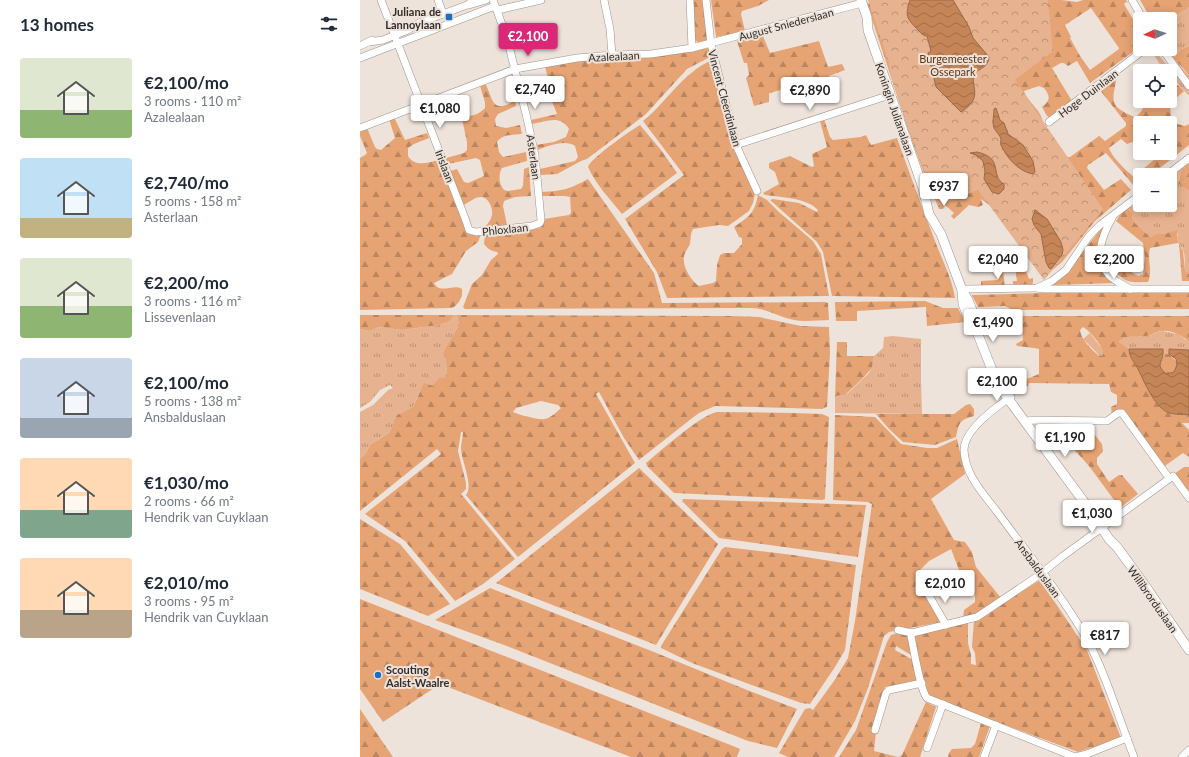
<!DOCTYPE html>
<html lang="en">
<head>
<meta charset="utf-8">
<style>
	body { margin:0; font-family:Lato,sans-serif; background:#f2f2f3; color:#1f2937; height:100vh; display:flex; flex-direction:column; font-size:15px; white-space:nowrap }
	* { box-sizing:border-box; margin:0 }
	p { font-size:13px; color:#747a83 }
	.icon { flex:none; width:22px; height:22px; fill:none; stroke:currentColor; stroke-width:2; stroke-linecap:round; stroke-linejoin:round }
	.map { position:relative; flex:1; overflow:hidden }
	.side { display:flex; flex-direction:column; background:#fff; width:360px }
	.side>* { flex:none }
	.needle { width:26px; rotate:266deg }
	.controls { position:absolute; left:773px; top:12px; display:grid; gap:8px }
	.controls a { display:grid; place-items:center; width:44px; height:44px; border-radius:4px; background:#fff; box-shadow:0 2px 10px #0003; font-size:20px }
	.price { position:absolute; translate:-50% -34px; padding:0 9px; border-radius:4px; background:#fff; color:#222; font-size:13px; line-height:26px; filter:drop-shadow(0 1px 2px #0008) }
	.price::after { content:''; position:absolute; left:50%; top:24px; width:12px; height:9px; margin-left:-6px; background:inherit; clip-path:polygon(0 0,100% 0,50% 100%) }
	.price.on { background:#db2777; color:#fff }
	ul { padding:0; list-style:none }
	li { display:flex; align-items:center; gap:12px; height:100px; padding:0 20px }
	li span { display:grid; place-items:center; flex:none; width:112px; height:80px; border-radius:4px; color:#555 }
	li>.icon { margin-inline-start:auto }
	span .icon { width:48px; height:48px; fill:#fffc; stroke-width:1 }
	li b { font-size:17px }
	h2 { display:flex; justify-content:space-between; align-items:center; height:48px; padding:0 20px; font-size:17px }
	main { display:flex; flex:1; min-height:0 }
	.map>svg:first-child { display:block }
	.grass { fill:url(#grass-tufts) }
	.forest { fill:url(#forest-firs); fill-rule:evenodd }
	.park { fill:url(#park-crowns) }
	.water { fill:url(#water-waves); stroke:#996b4a }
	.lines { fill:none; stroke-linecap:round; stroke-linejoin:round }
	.minor-casing { stroke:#9d928b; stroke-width:8 }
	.major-casing { stroke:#9d928b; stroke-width:10 }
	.minor { stroke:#fff; stroke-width:7 }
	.major { stroke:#fff; stroke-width:9 }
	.poi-dot { fill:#1b70be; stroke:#eee3db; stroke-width:1.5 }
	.labels { text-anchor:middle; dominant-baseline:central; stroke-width:4; stroke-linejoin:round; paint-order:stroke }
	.poi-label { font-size:11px; font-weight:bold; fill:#312d2a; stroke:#eee3db; text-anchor:end }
	.street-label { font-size:11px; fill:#312d2a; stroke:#eee3db }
	.park-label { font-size:11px; fill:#5f3310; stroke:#eee3db }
</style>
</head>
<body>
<main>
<section class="side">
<h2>13 homes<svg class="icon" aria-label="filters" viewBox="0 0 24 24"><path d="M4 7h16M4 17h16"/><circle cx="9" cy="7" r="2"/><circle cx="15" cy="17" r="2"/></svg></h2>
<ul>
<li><span style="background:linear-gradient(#dfe7d0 65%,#8fb573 0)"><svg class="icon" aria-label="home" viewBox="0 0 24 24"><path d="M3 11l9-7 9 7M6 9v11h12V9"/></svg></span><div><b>€2,100/mo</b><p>3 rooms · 110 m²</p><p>Azalealaan</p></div></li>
<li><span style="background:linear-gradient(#bfe0f5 75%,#c2b280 0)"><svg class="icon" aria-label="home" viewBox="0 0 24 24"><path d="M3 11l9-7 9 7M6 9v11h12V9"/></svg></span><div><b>€2,740/mo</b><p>5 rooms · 158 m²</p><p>Asterlaan</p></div></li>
<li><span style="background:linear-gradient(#dfe7d0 60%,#8fb573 0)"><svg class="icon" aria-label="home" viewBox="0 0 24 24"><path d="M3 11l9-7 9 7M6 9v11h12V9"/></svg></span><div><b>€2,200/mo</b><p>3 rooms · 116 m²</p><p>Lissevenlaan</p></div></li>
<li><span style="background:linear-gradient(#c9d6e8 75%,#9aa5b1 0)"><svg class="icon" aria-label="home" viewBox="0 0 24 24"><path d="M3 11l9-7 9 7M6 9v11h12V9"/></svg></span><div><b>€2,100/mo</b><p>5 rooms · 138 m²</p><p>Ansbalduslaan</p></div></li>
<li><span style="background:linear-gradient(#ffd9b3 65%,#7fa58c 0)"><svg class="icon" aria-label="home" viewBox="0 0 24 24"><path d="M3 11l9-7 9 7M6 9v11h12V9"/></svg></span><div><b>€1,030/mo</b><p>2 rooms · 66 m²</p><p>Hendrik van Cuyklaan</p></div></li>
<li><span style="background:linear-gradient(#ffd9b3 65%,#b9a48a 0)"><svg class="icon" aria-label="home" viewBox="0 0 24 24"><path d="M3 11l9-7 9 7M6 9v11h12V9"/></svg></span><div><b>€2,010/mo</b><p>3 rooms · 95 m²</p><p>Hendrik van Cuyklaan</p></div></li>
</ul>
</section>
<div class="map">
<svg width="829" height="757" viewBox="0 0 829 757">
	<defs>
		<pattern id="grass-tufts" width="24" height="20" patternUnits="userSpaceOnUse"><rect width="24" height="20" fill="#e7b28f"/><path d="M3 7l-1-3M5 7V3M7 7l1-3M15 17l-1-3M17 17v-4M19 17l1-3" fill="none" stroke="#bc9175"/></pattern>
		<pattern id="forest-firs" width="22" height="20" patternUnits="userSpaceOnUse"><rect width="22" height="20" fill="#e6a374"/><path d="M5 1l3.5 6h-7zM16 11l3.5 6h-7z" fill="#bb855f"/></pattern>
		<pattern id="park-crowns" width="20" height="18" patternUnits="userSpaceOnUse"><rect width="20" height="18" fill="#e7b28f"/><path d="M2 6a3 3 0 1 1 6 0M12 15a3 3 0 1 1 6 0" fill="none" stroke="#bc9175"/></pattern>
		<pattern id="water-waves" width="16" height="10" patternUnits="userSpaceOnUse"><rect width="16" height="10" fill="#c68557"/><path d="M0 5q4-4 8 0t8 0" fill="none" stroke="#a16d48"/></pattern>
	</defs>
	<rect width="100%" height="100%" fill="#eee3db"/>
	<!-- grass -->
	<g class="grass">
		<polygon points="829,7 829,46 822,49 820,66 829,75 829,82 804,49 810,49 810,20"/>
		<polygon points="794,50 829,90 829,96 810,75 810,71 806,71 799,63 792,51"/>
		<path d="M822,160L821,173L818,181L829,191V274H828L825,271C824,261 827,251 818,243V233L805,234L798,233L790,237L775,223L771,219L773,216L765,207L767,204L776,209L779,208L781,205H799L806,207L805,205H810V175H802Z"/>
		<polygon points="94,315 97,315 99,325 83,352 86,361 87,377 73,386 60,391 53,407 37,415 34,420 33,428 29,433 10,445 6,453 0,459 0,412 13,405 28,390 33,388 30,385 20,390 10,402 0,408 0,329 10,331 19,327 42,330 79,325 90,321"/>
		<path d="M803,331L818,334L829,342V350L809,349V354H804L803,349H769L759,342C766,334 777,338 787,336C792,335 797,331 803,331Z"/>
		<polygon points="730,333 742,349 743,355 740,356 723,339"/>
		<polygon points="533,336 561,339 561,381 562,414 475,413 475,396 485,395 488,393 508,374 512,368 514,356 523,348 524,337"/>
	</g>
	<!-- forest -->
	<g class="forest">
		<polygon points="333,0 343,0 347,40 340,44 334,39"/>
		<polygon points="351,0 409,0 398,6 382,11 381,14 385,31 356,37"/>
		<path d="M634,0H701L717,2L723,0H766L768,3L766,2L764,4L780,31V47L730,83L717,61L708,66L704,63H701L692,68L712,101L689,117L687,116L682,107C690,101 691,97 684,88L679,86L664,91C668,103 682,110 683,123L707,157H710L739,136L745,141L766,126V123L739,89L757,75C753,101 747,105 774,117H776C781,112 785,108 784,101H810V91L818,85L824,91L813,101L810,106L811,116L817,124L825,126L829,124V145L791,175H780V178L777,174L802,153H810V146L817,140C815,134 810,129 810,123H780V137L775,141L767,144L761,139L749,148C753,160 771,174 780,183L775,187L746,153L728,165L727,168L744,190L761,179L771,190L735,221L702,262L683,278L674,256L642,207L629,205L621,199L623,205L618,207L609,205L594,219L591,216L594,213L585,205L583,209H579L574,196L570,190L550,135L507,4L511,2ZM731,8L759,48V49L730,70L720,56L710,38L711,37L705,25Z"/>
		<polygon points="780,0 829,0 829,7 810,20 810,19 791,19"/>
		<polygon points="402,34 410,53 459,41 468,67 482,64 485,70 469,76 469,84 451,88 447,82 410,93 409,94 409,102 394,106 386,78 389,75 387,63 384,63 377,41"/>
		<polygon points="829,46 829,75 814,58 822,49"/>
		<path d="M348,48H350L352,56L327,69L286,114L227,159L221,161L197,174L181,175L180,169L215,161L218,157L215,146C205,139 188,146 177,150L176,145L194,142L206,137L209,129C200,114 186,122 172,124L171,120L197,114L189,94L166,98L165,93L190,87L185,66L244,58L314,54Z"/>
		<path d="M352,60L395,193L393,203L389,211L368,226L359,225L333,229C330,234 331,239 330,244C328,248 325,252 324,256C322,266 331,281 339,286L353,283L356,281L357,265L360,255L364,253H374L382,244V238L379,237L374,227C390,216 394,214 398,195L407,200L419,212L453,241L461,254L469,296L307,298L297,272L265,219L324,175L283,121C308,101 321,74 352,60Z"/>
		<path d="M125,83C134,100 131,114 155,101L156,106L138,114L135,119L136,126L146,128L160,125L162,134C153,135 143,134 137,142L139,152L143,157L166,152L167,161L142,168C138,175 139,184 144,190L148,191L161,189L163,186L164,169L169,167L171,196L155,197L144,201L143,206L147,225L125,227C128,223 131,220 132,215C133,209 129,197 121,197C115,197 109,202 104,205L90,171L97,169L104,182L108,183L124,176L120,160L116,158L88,164L86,158L104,153L107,150V142L101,114L102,113C110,119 119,114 125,108C126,99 121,93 120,84Z"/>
		<path d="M34,117L45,140L67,133L69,138L54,144L48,148V156C55,167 67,163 78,160L107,232L111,235L121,234L118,242L106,251L92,274L74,283C80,295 94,283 102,289C103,297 99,304 92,308L0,310V158L5,155L7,153L0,136V130L7,128L15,147L17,149L21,150L35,138L29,119Z"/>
		<path d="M464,119L470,137L473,140L501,137L506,135L511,145L537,138C549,172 562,207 575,241C582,260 592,278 595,298L472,296L463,252L457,242L410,200L413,199L439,203L457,212L458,210C448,198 419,197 405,195L403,193L419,184L415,172L409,168V163L430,156L452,167L454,166L452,154L467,147L460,121Z"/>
		<path d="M280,125L301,150L317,173L262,214C250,199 236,185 228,167C231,158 270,131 280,125Z"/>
		<polygon points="829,154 829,191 818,183 821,173 822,160"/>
		<path d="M228,179L294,273L302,303L465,302L468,303L469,320C458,320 445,322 434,320C419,317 406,308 391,308L105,309L103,307L112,284L122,275L131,260L138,254L137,252C131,251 128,249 124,244L125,234L180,228L183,224L184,219L209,215L211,213L210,197L205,196H182V192C203,191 210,189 228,179Z"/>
		<path d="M765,207L773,214L772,219L775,223L790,237L798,233L805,234L817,230L818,243L790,248C787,259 793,271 788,282C781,282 771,283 765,280C754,274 749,258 749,246L763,266L768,270L778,276L783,274L785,257L783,243L756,221Z"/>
		<polygon points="743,226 745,227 737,254 757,283 692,285 711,267"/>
		<polygon points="819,244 823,251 825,271 829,274 829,281 822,281"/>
		<polygon points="659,263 663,263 669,279 673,278 673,283 669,287 656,287 653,284 653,281 657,281 655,266"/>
		<polygon points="640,266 643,271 645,286 621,287 621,281 638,280 640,277 637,268"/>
		<polygon points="761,291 829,291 829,309 653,310 645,306 618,307 612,295"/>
		<polygon points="565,301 583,308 598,308 605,322 567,326 566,307 497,311 497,321 476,321 475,304 475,302 478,302"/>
		<polygon points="0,315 94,315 90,321 79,325 42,330 19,327 10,331 0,329"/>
		<path d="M97,315L372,316L399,317L441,326L469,327L470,353L467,407L462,409L355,406L339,413L331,419L279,460L264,438L239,392L236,394L275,463L158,557L106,495C114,485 101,461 101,448C101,443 103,438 103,432H101L98,451L106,483V489L101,494L155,559L123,584L95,601L45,541L5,514L81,454L77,449L0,511V459L6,453L10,445L29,433L32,428L34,420L37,415L53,407L64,383L73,386L79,378L87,377L86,361L83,352L99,325ZM181,401L198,405L201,408C197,412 190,418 185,419C178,420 159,415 153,412L156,408Z"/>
		<path d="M620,316H829V342C822,335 808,328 797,332C793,333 790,336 786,336C776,338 766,334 759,342L769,349C769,357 775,363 778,369C784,381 794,406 807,412C814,415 822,414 829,415V423H822L829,430V457L823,453L802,468L765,415L752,416L751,407L757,404V395L751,392L749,384L669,383L668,386L651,387L649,384L662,381L679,374V349L674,348L657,346L656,344L663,340L662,324L656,323L622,322ZM723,327C730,331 744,347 743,355L739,356C732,350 721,340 720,330Z"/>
		<polygon points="477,342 487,342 487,356 514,356 512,368 502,379 485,395 475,396"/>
		<polygon points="804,354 809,354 817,362 817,369 812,373 807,374 800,369 800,361"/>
		<path d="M610,404L614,409V416C599,420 599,423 596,437L575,445L543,442L529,429L516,414H594L606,405Z"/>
		<path d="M357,412L433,413L462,414L469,417L465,499L462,500L314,493L287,466L286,463C302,450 339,416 357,412Z"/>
		<polygon points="475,415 515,417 541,444 567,448 577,448 597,439 605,474 571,499 594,540 605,542 612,552 616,567 641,598 612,616 603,618 604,610 615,602 615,595 603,582 599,580 597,573 599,570 591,549 569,561 558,572 573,601 581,622 529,632 524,636 508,688 495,721 474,757 428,757 419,753 445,709 450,708 453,710 474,681 488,658 495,621 512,504 507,502 473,500"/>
		<polygon points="727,425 742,444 743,451 737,458 737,464 749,482 759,475 762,475 778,494 760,508 729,466 710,445 699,426"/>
		<polygon points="824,467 829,467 829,496 814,474"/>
		<polygon points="279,468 358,544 296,645 136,583"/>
		<polygon points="323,499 506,505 498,557 359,538 322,501"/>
		<polygon points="0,519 40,544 90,604 68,616 0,589"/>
		<polygon points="365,547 433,555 496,565 485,650 475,667 450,704 441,703 332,663 301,648 301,646 362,549"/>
		<polygon points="680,580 727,650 761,738 718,752 572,698 565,693 555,637 556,634 608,622 608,643 611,655 611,664 616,665 615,653 612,647 614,620 618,619"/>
		<polygon points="130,588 294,652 387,690 437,709 417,748 388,741 147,646 75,620"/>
		<polygon points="0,599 378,748 380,749 377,757 271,757 80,684 23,722 0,689"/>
		<polygon points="538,633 547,634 553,653 551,655 536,646 535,650 555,661 559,680 525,687 519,703 514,751 538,757 479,757 496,730 527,642 531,635"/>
		<polygon points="566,702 576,707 560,757 539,757 542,755"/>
		<polygon points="0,709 33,757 0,757"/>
		<polygon points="621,723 630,726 619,757 588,757 589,753 592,749 611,748 615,744"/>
	</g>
	<!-- park -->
	<path class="park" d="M508,0H688L693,51L655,80L743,209L684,280L618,190L578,206C565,174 553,141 541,107C537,93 530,78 529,63Z"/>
	<!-- water -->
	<g class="water">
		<path d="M550,0H593L609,27L613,38L629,57C629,66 620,69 614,73C613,78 613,82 614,86C617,100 611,105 601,112L576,87L568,53L571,51L567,36C563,36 562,34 559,31C548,19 544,18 550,0Z"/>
		<path d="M636,108L640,120L644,123L648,134L663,145L673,161L675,172L673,174C659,172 646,157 641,145C640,143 641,141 641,139C640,135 636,132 634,128C632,122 634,115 634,109Z"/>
		<path d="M617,152C645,158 629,176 644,184V189L639,194L632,192L624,179L625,171L623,161L616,155L610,153Z"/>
		<polygon points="675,210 687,219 701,242 703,250 702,255 691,269 689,268 686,262 681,234 674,225 672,219"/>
		<path d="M769,349H803C805,361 793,365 807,374L814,372L817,365L816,359L809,354V349L829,350V415C822,414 814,415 807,412C794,406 784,381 778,369C775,363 769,357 769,349Z"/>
	</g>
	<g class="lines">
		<!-- minor casing -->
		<g class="minor-casing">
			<g id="minor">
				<polyline points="21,0 106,221 109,230 116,232 172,226 180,223 181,220 175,155 166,114 147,38 133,0"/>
				<polyline points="78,0 83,14"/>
				<polyline points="244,0 250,29 252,55"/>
				<polyline points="330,0 332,48"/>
				<polyline points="346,0 351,44 376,145 397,191"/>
				<polyline points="772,0 783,19"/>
				<polyline points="109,5 126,0"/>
				<polyline points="138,10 181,0"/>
				<polyline points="9,42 23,40 48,30 59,23 107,5 114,0"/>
				<polyline points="0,46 12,40"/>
				<polyline points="802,49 829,86"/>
				<polyline points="0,58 135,6"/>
				<polyline points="689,122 785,49"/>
				<polyline points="0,128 155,69 217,58 252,55 291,54 332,48 502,3"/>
				<polyline points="376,145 530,95"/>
				<polyline points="807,175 829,158"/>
				<path d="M752,218C742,236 733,257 749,275C754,281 764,285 770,289"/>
				<polyline points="677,288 684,289 829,289"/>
				<polyline points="602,290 607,289 677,288 692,281 706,270 729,236 740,225 780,195"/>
				<path d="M651,397C636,407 604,430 604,450C605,475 623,493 638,513C668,554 701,594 727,639C746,674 759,719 774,757"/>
				<polyline points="667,422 671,420 747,421 758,413 762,413 809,478"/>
				<polyline points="567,592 586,625"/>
				<polyline points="538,630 552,633 617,617 678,576 703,556 813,476 829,498"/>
				<path d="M552,633L551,637C554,649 560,690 567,698L715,757L727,754L767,738"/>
				<polyline points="515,730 526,693 529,690 562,683"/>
				<polyline points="567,748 583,704"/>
				<polyline points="624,757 636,725"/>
				<polyline points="822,757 829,750"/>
			</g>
		</g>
		<!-- major casing -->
		<g class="major-casing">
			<g id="major">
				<polyline points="501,0 507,17 508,30 563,188 569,214 581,234 602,290 608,300 612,310 614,321"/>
				<polyline points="602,290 603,304 607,314 615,327 638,385 727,506 749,539 757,547 784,584 829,650"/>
			</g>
		</g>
		<!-- minor -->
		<use href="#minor" class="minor"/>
		<!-- major -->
		<use href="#major" class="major"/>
	</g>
	<!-- markers -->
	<g class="poi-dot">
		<rect x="85" y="13" width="8" height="8" rx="2"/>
		<circle cx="18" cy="675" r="4"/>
	</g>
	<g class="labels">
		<!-- poi labels -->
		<g class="poi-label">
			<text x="81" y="11">Juliana de<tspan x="81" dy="13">Lannoylaan</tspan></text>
			<text x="26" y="669" text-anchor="start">Scouting<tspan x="26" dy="13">Aalst-Waalre</tspan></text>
		</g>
		<!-- street labels -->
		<g class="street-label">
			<text transform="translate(426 24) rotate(-15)">August Sniederslaan</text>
			<text transform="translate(254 56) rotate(-3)">Azalealaan</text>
			<text transform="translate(728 93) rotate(-37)">Hoge Duinlaan</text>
			<text transform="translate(365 98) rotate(75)">Vincent Cleerdinlaan</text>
			<text transform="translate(535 109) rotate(71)">Koningin Julianalaan</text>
			<text transform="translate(174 157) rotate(82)">Asterlaan</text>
			<text transform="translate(85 166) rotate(69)">Irislaan</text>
			<text transform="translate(145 229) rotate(-6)">Phloxlaan</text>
			<text transform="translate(678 568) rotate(54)">Ansbalduslaan</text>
			<text transform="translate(793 599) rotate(55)">Willibrorduslaan</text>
		</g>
		<!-- park labels -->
		<g class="park-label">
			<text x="593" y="58">Burgemeester<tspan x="593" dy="13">Ossepark</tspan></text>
		</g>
	</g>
</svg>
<div class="controls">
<a><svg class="needle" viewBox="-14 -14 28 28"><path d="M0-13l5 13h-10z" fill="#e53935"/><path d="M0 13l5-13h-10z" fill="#747a83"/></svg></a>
<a><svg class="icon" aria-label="locate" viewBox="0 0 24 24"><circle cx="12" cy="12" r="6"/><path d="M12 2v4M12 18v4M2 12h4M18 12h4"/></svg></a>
<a>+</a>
<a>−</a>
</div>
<b class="price on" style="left:168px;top:57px">€2,100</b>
<b class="price" style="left:175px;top:110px">€2,740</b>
<b class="price" style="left:450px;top:111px">€2,890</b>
<b class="price" style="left:80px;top:129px">€1,080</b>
<b class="price" style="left:584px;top:207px">€937</b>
<b class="price" style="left:638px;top:280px">€2,040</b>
<b class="price" style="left:754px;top:280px">€2,200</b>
<b class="price" style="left:633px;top:343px">€1,490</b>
<b class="price" style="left:637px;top:402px">€2,100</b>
<b class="price" style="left:705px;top:458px">€1,190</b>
<b class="price" style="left:732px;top:534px">€1,030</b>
<b class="price" style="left:585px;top:604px">€2,010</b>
<b class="price" style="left:745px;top:656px">€817</b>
</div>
</main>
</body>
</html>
